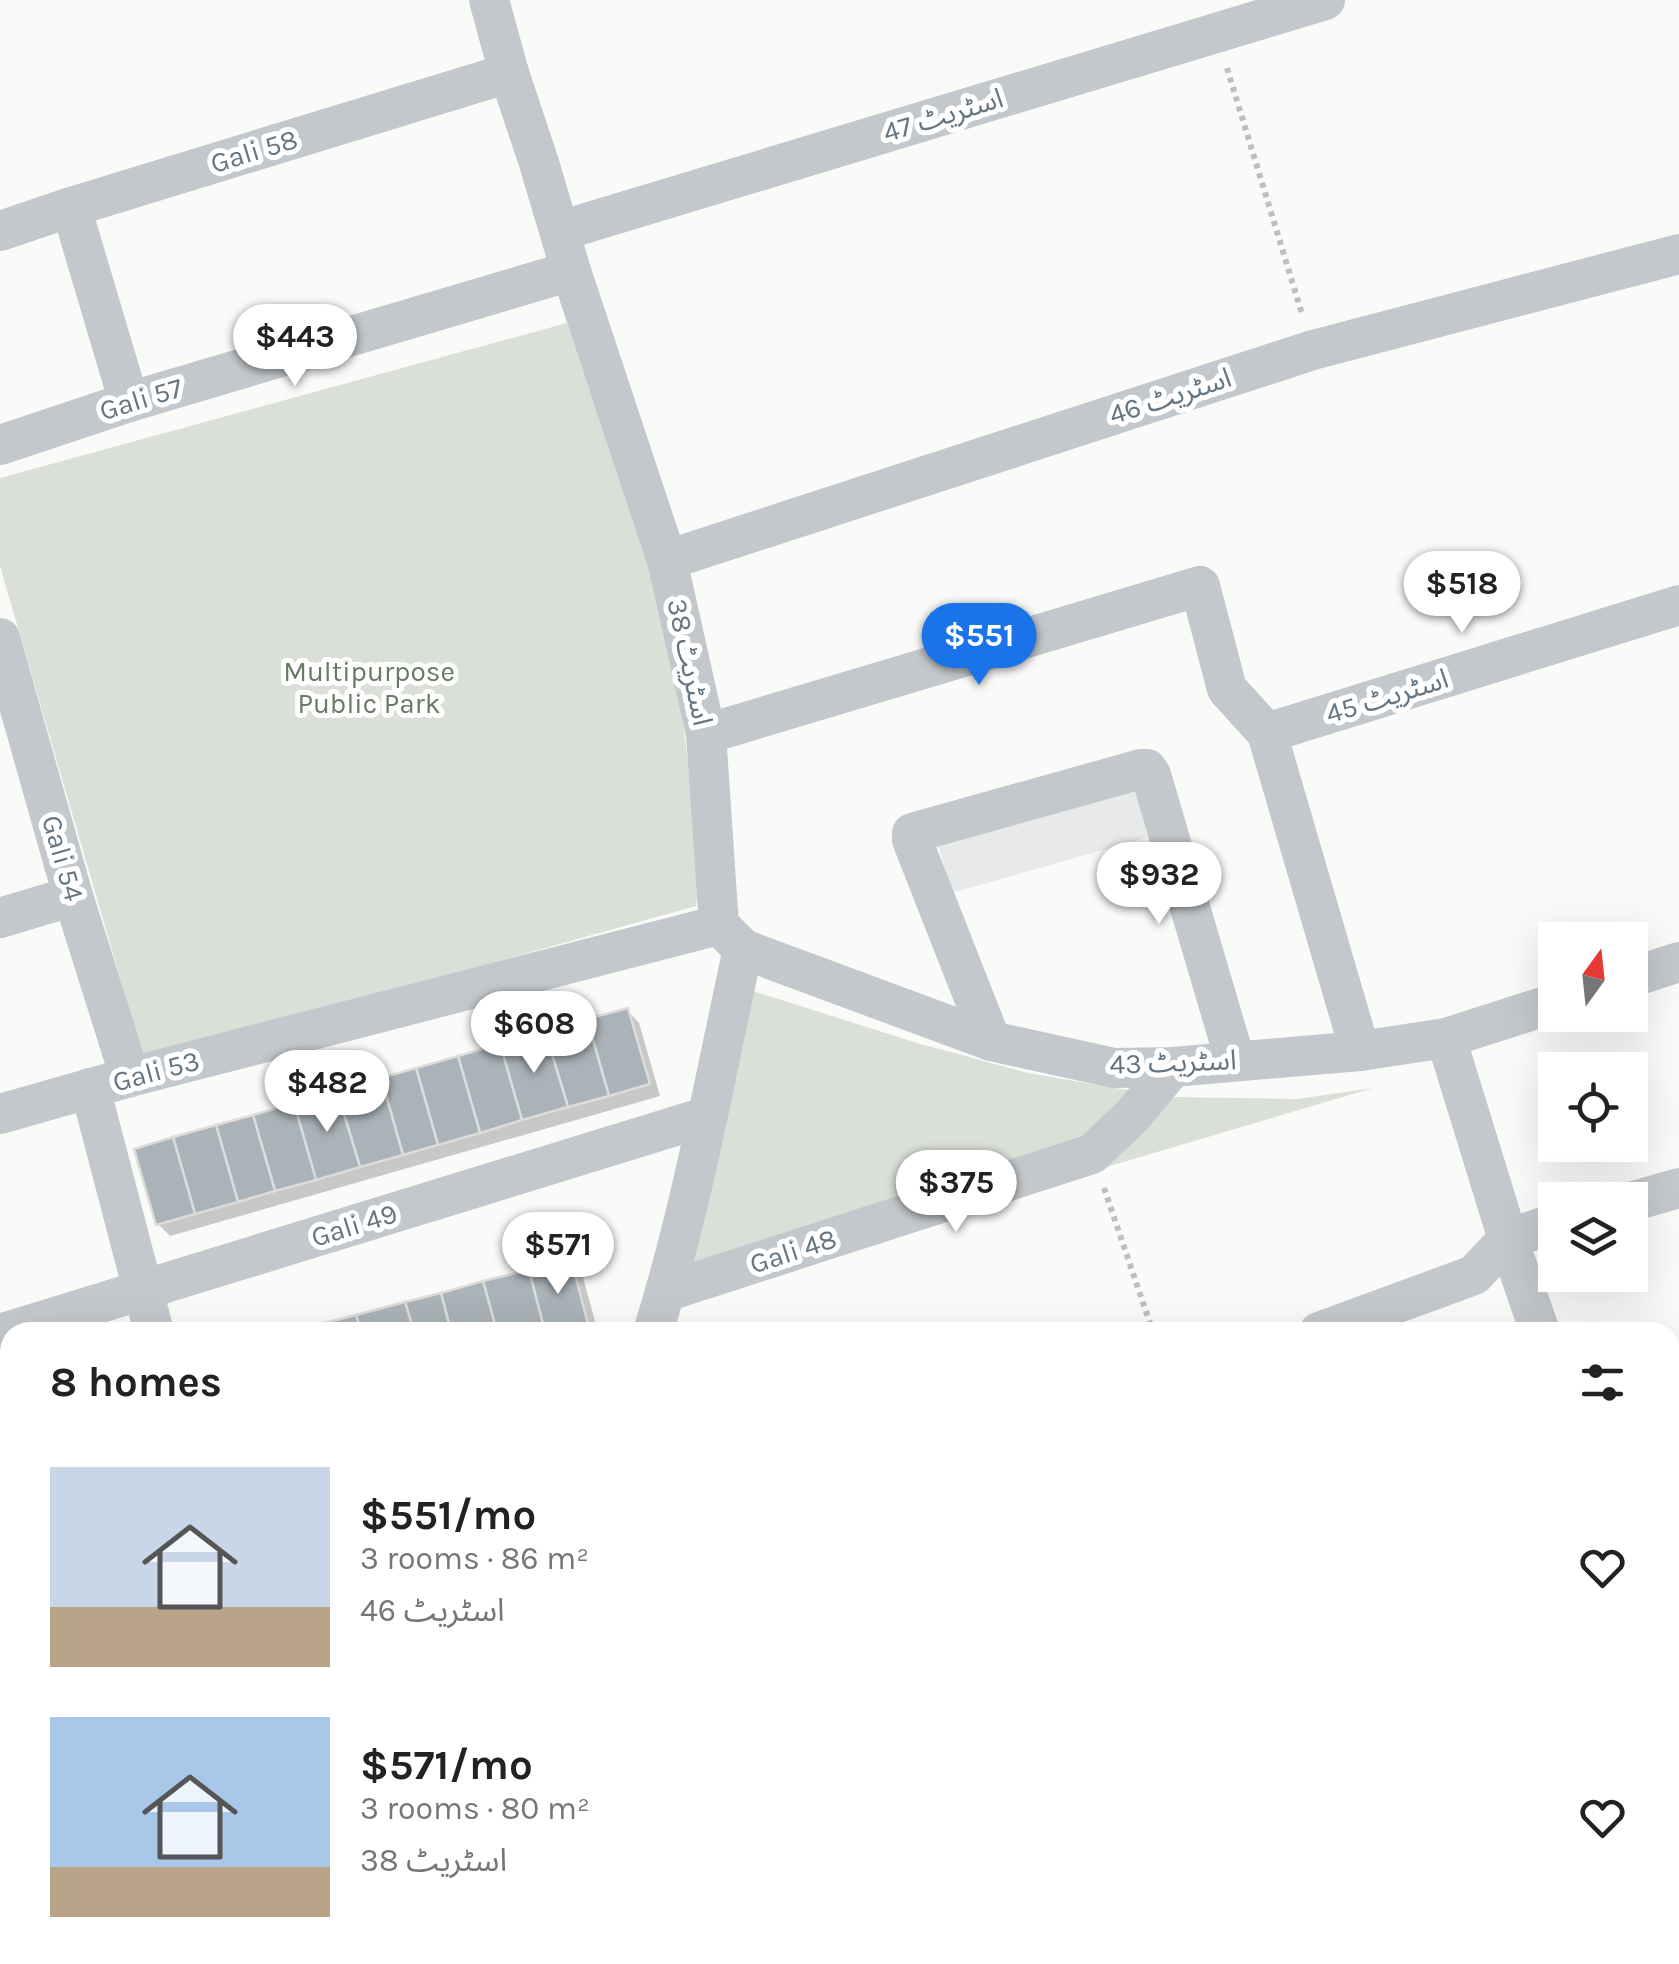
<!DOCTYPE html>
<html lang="en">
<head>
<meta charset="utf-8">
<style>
	body { margin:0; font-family:Karla,"Noto Sans Arabic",sans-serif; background:#f2f2f2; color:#222; height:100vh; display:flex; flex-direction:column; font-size:38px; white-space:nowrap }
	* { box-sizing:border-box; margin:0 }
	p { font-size:32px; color:#767676 }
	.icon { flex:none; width:55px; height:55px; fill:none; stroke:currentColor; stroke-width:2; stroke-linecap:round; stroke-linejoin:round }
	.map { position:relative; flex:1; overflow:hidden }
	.details { position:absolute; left:0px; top:1322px; width:1680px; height:642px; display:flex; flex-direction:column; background:#fff; border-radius:30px 30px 0 0; box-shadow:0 10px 40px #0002 }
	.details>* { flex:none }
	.needle { width:65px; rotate:15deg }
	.fabs { position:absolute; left:1538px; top:922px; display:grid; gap:20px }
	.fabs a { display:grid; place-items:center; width:110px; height:110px; border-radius:0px; background:#fff; box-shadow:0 10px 40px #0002; font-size:50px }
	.price { position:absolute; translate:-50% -85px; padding:0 22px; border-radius:35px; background:#fff; color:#222; font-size:32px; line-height:65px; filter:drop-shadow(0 2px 5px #0008) }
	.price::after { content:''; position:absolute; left:50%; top:60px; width:30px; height:22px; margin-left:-15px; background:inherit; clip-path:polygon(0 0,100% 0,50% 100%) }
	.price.selected { background:#1a73e8; color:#fff }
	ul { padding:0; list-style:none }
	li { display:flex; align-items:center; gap:30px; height:250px; padding:0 50px }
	li span { display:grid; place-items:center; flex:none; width:280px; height:200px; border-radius:0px; color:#555 }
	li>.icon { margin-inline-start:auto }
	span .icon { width:120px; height:120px; fill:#fffc; stroke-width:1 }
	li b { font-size:42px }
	h2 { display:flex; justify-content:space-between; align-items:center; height:120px; padding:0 50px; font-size:42px }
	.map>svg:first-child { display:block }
	.built { fill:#e8e9e9 }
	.green { fill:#dadfd7 }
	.shadow { fill:#0003 }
	.building { fill:#aab3b9; stroke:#dcdcda; stroke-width:2.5 }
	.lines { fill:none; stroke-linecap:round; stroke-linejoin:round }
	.path { stroke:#bbbfc2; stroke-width:6; stroke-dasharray:5 5; stroke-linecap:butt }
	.minor { stroke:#c3c8cc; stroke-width:40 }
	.labels { text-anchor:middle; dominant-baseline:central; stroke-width:10; stroke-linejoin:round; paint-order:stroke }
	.street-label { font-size:28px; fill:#657683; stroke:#fff }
	.park-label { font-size:28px; fill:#687a64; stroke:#fff }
</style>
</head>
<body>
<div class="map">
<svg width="1679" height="1964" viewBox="0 0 1679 1964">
	<rect width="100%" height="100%" fill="#fafaf8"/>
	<!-- built -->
	<polygon class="built" points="1145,787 1156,835 952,893 937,841"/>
	<!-- green -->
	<g class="green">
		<polygon points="567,323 652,570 680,691 700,875 696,906 144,1060 0,566 0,478"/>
		<polygon points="734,985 917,1043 1028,1073 1168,1097 1297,1099 1373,1088 684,1292"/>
	</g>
	<!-- shadow -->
	<g class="shadow">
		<polygon points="627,1010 639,1023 660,1096 170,1236 158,1224"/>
		<polygon points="570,1262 582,1274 598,1332 300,1332"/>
	</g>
	<!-- building -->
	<g class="building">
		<polygon points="628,1008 650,1084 609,1096 587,1019"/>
		<polygon points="587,1019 609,1096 568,1107 545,1031"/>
		<polygon points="545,1031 568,1107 522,1120 500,1044"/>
		<polygon points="500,1044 522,1120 480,1133 458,1056"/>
		<polygon points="458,1056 480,1133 438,1145 416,1068"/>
		<polygon points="416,1068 438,1145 403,1155 381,1078"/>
		<polygon points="381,1078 403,1155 360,1167 337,1091"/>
		<polygon points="337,1091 360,1167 316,1180 294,1103"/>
		<polygon points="294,1103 316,1180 275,1191 253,1115"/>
		<polygon points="253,1115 275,1191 238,1202 216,1125"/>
		<polygon points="216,1125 238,1202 195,1214 173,1137"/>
		<polygon points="173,1137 195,1214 156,1225 134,1149"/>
		<polygon points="571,1259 588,1324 554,1332 545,1332 529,1270"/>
		<polygon points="529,1270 545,1332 497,1332 483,1281"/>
		<polygon points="483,1281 497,1332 451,1332 441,1293"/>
		<polygon points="441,1293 451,1332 414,1332 405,1302"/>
		<polygon points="405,1302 414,1332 361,1332 356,1315"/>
		<polygon points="356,1315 361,1332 322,1332 320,1324"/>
		<polygon points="320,1324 322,1332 290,1332"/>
	</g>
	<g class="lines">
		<!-- path -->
		<g class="path">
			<polyline points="1227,68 1302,314"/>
			<polyline points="1104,1188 1153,1332"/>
		</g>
		<!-- minor -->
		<g class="minor">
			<path d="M489,0L509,73L539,163L571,271L667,560L706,734L719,925L743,949C715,1077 692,1207 653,1332"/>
			<polyline points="71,207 129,402"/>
			<polyline points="0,231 71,207 509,73"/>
			<polyline points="560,231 1325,0"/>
			<polyline points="0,445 129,402 571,271"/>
			<polyline points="667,560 1313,350 1679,254"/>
			<polyline points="0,638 73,896 130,1077"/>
			<polyline points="1267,733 1679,605"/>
			<polyline points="706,734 1200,586 1227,689 1267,733 1360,1051"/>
			<polyline points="0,918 73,896"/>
			<polyline points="743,949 991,1041 1114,1068 1173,1067 1360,1051 1446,1038 1555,1003"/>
			<polyline points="1630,978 1679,962"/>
			<polyline points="1446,1038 1508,1239 1540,1332"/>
			<polyline points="991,1041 912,840 912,833 1141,769 1147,769 1151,775 1235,1060"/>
			<polyline points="90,1088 154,1332"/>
			<polyline points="0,1114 130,1077 719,925"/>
			<polyline points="1630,1202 1679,1188"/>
			<polyline points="665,1292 1092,1154 1132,1116 1173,1067"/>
			<polyline points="1319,1332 1474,1275 1508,1239 1555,1223"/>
			<polyline points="0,1334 708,1116"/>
			<polyline points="1670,1404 1679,1401"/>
			<polyline points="0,1547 10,1544"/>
			<polyline points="1670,1608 1679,1605"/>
			<polyline points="1670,1803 1679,1831"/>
			<polyline points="409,1964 413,1955"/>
			<polyline points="592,1964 624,1955"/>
			<polyline points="1269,1964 1271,1955"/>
		</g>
	</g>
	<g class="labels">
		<!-- street labels -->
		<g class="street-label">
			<text transform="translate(943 115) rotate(-17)">اسٹریٹ 47</text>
			<text transform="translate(254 151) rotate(-17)">Gali 58</text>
			<text transform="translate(1170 396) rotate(-18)">اسٹریٹ 46</text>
			<text transform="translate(141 399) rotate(-17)">Gali 57</text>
			<text transform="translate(690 662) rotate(78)">اسٹریٹ 38</text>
			<text transform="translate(1387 696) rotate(-17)">اسٹریٹ 45</text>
			<text transform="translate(63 858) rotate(74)">Gali 54</text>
			<text transform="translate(1173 1062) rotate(-2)">اسٹریٹ 43</text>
			<text transform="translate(156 1071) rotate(-15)">Gali 53</text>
			<text transform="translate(354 1225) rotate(-17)">Gali 49</text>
			<text transform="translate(793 1251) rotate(-18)">Gali 48</text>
		</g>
		<!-- park labels -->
		<g class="park-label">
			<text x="369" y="671">Multipurpose<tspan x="369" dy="32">Public Park</tspan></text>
		</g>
	</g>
</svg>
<div class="fabs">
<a><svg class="needle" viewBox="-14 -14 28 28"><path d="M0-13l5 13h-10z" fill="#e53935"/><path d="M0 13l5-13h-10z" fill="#767676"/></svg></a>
<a><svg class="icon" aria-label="locate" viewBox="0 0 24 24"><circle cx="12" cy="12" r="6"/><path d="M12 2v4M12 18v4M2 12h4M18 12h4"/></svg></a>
<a><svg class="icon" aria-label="layers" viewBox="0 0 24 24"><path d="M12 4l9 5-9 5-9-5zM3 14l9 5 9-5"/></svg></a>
</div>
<b class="price" style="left:295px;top:389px">$443</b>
<b class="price" style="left:1462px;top:636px">$518</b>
<b class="price selected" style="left:979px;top:688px">$551</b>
<b class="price" style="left:1159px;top:927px">$932</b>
<b class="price" style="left:534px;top:1076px">$608</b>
<b class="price" style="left:327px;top:1135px">$482</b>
<b class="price" style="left:956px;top:1235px">$375</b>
<b class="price" style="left:558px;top:1297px">$571</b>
<section class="details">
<h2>8 homes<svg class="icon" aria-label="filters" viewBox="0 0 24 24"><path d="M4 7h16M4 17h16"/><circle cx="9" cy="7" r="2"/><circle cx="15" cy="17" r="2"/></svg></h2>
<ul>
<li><span style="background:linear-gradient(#c9d6e8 70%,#b9a48a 0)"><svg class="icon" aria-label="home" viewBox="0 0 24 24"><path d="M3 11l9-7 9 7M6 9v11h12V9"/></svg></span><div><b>$551/mo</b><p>3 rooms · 86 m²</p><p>اسٹریٹ 46</p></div><svg class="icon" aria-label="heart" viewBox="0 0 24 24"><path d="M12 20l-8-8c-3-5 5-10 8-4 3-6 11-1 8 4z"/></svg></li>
<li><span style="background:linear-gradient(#a9c7e8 75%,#b9a48a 0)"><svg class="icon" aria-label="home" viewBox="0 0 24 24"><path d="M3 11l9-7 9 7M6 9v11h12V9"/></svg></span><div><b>$571/mo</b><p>3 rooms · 80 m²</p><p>اسٹریٹ 38</p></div><svg class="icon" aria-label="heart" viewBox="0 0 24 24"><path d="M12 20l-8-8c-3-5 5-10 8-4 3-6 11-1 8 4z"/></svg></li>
</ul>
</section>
</div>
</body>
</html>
